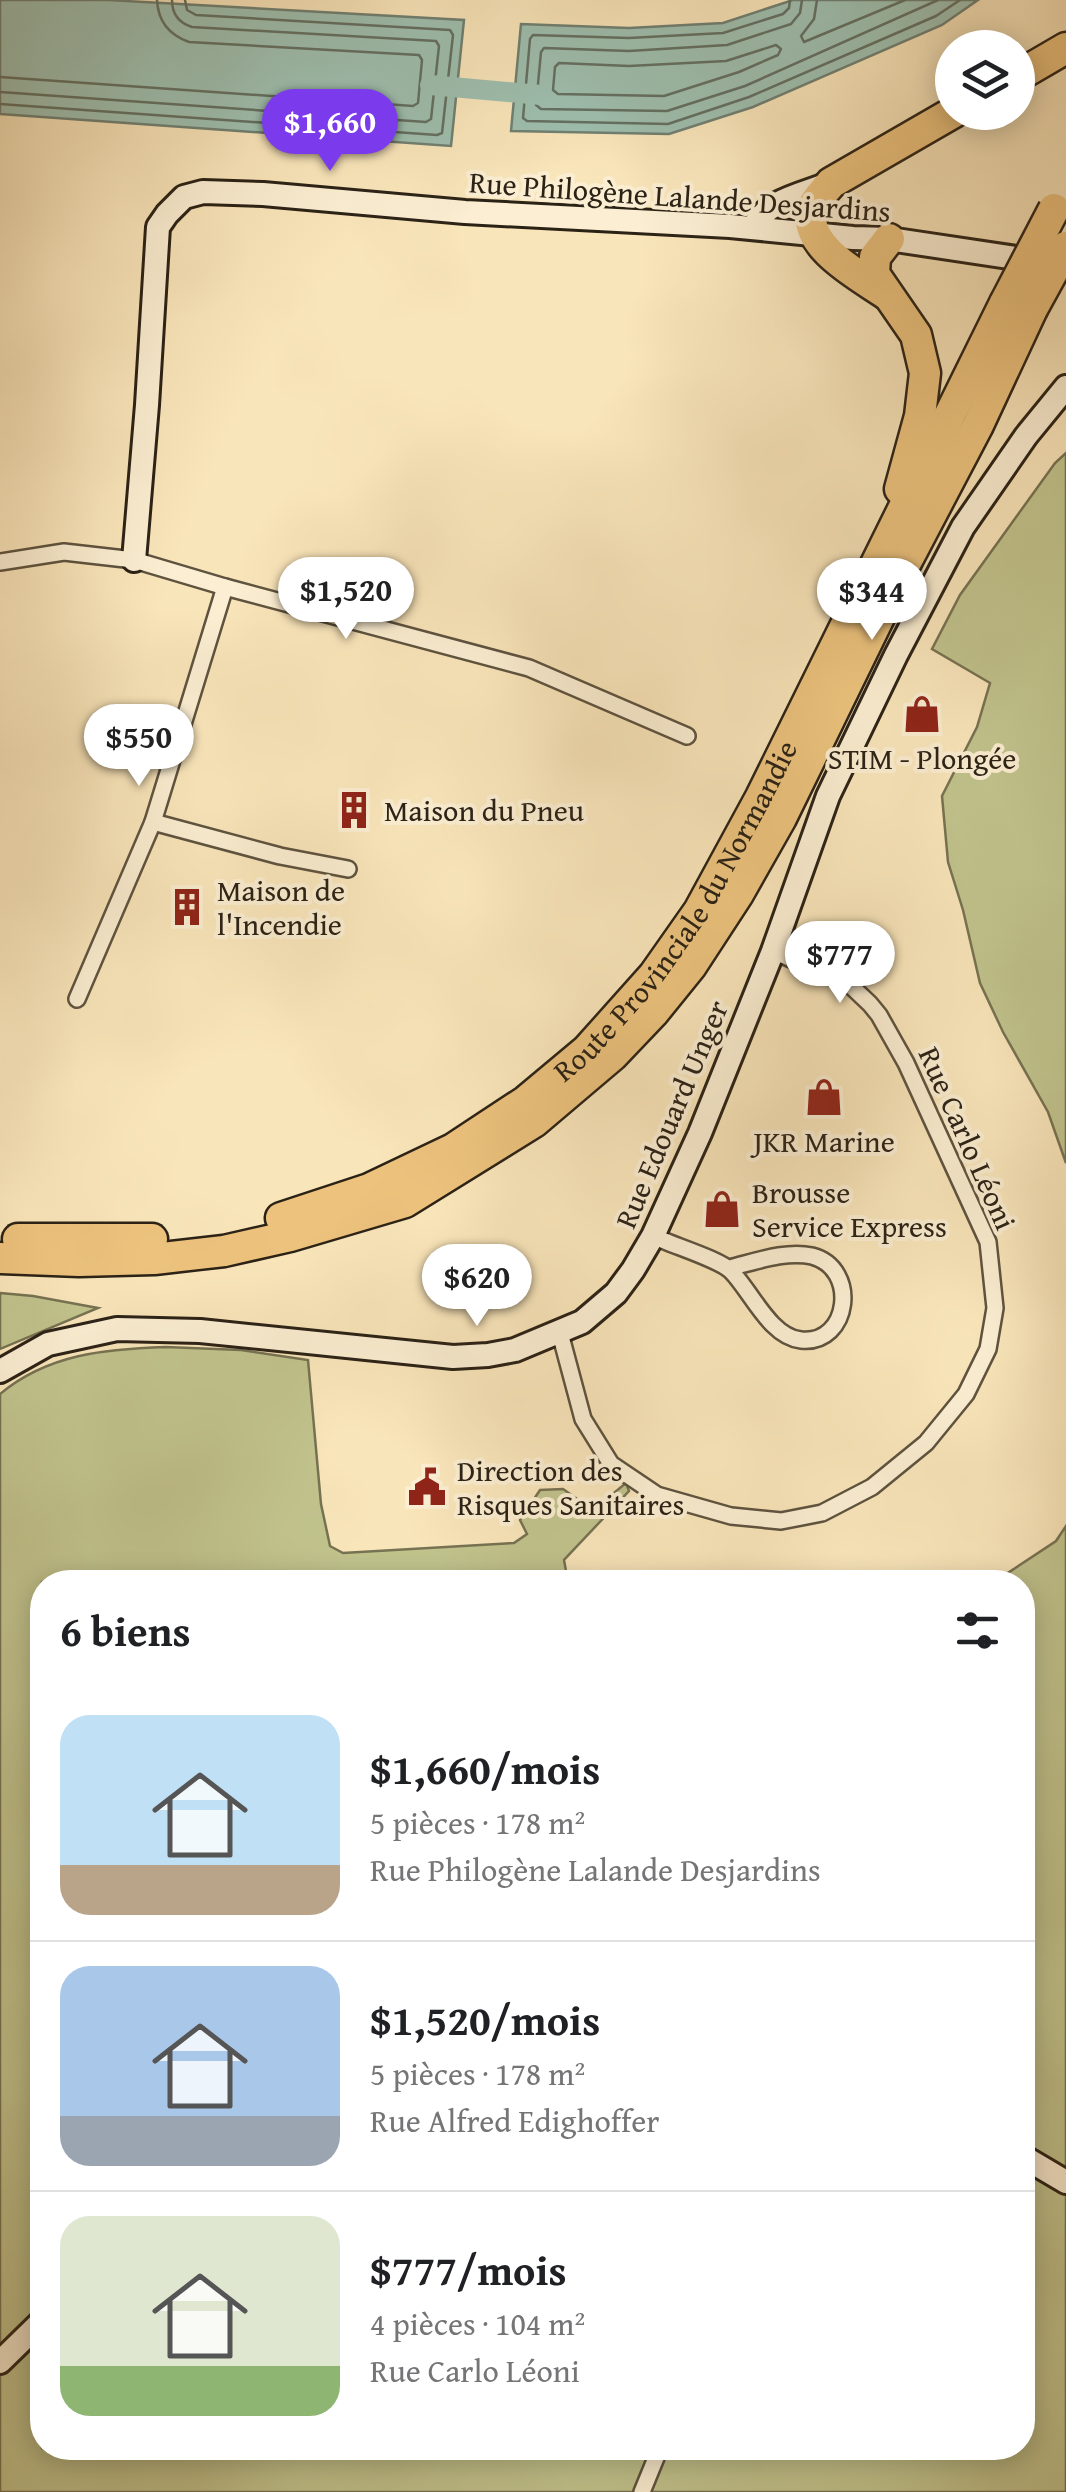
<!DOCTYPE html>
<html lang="fr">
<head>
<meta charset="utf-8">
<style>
	body { margin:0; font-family:"Gentium Book Plus",serif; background:#f6f6f6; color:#202124; height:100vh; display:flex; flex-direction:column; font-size:38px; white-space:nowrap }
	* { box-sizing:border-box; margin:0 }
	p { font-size:32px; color:#757577 }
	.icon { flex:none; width:55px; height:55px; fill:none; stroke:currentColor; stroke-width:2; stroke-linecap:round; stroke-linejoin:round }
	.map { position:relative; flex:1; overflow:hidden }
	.sheet { position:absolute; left:30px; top:1570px; width:1005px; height:890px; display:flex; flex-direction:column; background:#fff; border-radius:40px; box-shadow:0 5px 25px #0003 }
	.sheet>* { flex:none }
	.tools { position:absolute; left:935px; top:30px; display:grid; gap:20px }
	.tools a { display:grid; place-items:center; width:100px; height:100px; border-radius:50%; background:#fff; box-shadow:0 5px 25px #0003; font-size:50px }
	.price { position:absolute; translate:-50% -85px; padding:0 22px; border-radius:35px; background:#fff; color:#222; font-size:32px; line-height:65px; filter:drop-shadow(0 2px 5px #0008) }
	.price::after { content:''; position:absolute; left:50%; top:60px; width:30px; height:22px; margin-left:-15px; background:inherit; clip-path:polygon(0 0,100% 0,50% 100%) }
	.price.current { background:#7c3aed; color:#fff }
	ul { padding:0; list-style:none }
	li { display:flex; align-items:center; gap:30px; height:250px; padding:0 30px }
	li+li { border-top:2px solid #e0e0e0 }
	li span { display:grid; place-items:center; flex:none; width:280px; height:200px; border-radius:30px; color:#555 }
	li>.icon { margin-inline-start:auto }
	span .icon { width:120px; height:120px; fill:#fffc; stroke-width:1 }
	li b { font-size:42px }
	h2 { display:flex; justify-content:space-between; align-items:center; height:120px; padding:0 30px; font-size:42px }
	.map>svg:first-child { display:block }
	.green { fill:#c1c38d; stroke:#767252; stroke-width:2.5 }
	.water { fill:#9ebfaf; stroke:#708072; stroke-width:2.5 }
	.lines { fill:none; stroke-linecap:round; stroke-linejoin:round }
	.shore { stroke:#647062; stroke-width:2.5 }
	.canal { stroke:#9ebfaf; stroke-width:20 }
	.street-casing { stroke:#5e533f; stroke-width:20 }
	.secondary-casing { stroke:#2b2216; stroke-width:28 }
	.highway-casing { stroke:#2b2216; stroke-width:35 }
	.street { stroke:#fbeed2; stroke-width:15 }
	.secondary { stroke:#fbeed2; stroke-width:22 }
	.highway { stroke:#ecc27d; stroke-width:30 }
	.highway-bridge-casing { stroke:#2b2216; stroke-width:35; stroke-linecap:butt }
	.highway-bridge { stroke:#ecc27d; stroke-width:30 }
	.labels { text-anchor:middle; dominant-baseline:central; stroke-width:8; stroke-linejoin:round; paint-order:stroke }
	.street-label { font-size:30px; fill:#2b2216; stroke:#fbeed2 }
	.poi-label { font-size:30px; fill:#2b2216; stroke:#fbeed2; text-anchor:start }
</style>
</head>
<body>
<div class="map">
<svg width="1066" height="2492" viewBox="0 0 1066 2492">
	<rect width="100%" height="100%" fill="#f9e5ba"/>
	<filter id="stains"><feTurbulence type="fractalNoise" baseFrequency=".002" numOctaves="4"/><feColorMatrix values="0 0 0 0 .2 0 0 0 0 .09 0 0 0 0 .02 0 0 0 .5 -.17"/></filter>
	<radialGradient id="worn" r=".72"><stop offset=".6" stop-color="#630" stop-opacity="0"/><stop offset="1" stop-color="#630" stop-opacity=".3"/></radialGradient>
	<!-- green -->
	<g class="green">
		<polygon points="1066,453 1066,1163 1048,1112 1003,1032 980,983 963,910 948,862 942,796 977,727 990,683 932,649 960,595 1055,463"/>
		<polygon points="0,1293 33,1296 98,1308 0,1349"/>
		<path d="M166,1347L241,1350L308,1360L321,1504L330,1546L343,1553L514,1543L527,1534L520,1520L540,1490L563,1489L593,1510L626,1483L629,1491L564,1560L568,1582H42V2448H1022L1023,2170L1066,2195V2492H0V1394C48,1354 105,1349 166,1347Z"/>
		<polygon points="1066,1526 1066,2171 1023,2145 1022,1582 994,1582 1056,1541"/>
	</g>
	<!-- water -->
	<g class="water">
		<polygon points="0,0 108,0 464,20 451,146 0,114"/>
		<polygon points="793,0 978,0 942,25 753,107 669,134 511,131 521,24 629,28 723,23"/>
	</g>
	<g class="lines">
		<!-- shore -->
		<g class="shore">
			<polyline points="790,0 789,8 783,14 723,33 629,38 533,35 530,39 523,118 527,121 668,124 749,97 936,16 960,0"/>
			<polyline points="802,0 800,13 791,24 727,45 629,51 544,48 541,52 536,105 541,109 667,111 745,86 938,0"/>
			<polyline points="817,0 814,19 801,36 804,42 905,0"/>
			<polygon points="776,45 781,49 778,55 739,72 664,96 558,94 553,90 555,67 559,63 629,66 726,61"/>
			<path d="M0,77L413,106L418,103L422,60L419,55L189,42C169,35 158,21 157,0"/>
			<path d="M0,92L426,122L431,119L439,46L436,41L192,27C179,23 172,14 172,0"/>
			<polyline points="0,104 437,135 442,133 453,35 450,30 196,15 187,10 185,0"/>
		</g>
		<!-- canal -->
		<polyline class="canal" points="430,85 541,95"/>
		<!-- street casing -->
		<g class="street-casing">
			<g id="street">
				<polyline points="0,562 64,552 134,560 225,587 529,668 687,736"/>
				<polyline points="153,822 280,856 348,869"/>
				<polyline points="77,999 153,822 225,587"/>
				<path d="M653,1236C671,1245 719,1259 731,1271C751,1291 770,1337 801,1340C850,1345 859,1268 812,1256C786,1250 754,1262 729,1268"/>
				<polyline points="560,1333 583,1419 611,1464 657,1495 731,1516 781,1521 822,1513 872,1487 926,1443 966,1394 988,1349 995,1308 988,1242 906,1063 879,1015 870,1004 850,985 773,951"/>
				<polyline points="642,2492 660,2448"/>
			</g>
		</g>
		<!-- secondary casing -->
		<g class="secondary-casing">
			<g id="secondary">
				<path d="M753,228C767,200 801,195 828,184"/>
				<polyline points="134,560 147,405 158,227 167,214 184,197 203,192 263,194 465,212 730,226 853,238 889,239 1043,262"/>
				<polyline points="0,1371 48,1344 117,1329 200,1331 453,1357 488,1355 515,1350 582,1322 616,1293 633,1270 653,1236 700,1133 773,951 828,796 896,655 963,527 1026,436 1066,387"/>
				<polyline points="1022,2156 1066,2182"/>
				<polyline points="0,2362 42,2321"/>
			</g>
		</g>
		<!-- highway casing -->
		<g class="highway-casing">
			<g id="highway">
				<polyline points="1018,76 1066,48"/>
				<polyline points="889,239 875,257 874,274 916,335 925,373 920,416 900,489"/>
				<path d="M886,294C860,276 802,246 812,209C815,199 825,191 831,183L954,112"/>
				<path id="s1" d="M281,1218L369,1189L453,1149L526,1101L587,1050L654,975L699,911L761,797L1005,303"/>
				<polyline points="18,1239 152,1239"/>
				<polyline points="0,1258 79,1261 154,1259 224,1251 290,1236 405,1202 534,1122 613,1055 653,1013 691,966 738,894 781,818 904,566 978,425 1032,309"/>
			</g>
		</g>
		<!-- street -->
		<use href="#street" class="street"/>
		<!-- secondary -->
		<use href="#secondary" class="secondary"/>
		<!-- highway -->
		<use href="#highway" class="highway"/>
		<!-- highway-bridge casing -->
		<g class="highway-bridge-casing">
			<g id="highway-bridge">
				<polyline points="1005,303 1054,209"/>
				<polyline points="1032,309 1066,247"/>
			</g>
		</g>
		<!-- highway-bridge -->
		<use href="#highway-bridge" class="highway-bridge"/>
	</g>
	<!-- icons -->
	<defs>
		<g id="shop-bare" transform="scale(3)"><path d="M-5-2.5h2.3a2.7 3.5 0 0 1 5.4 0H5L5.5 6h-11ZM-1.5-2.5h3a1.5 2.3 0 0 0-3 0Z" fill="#8f2418" stroke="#fbeed2" stroke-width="2.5" paint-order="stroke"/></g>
		<g id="building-bare" transform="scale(3)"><path d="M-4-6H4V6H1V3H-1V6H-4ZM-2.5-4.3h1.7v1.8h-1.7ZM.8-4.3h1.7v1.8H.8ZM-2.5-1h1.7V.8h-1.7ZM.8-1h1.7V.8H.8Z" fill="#8f2418" stroke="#fbeed2" stroke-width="2.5" paint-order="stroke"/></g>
		<g id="civic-bare" transform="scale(3)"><path d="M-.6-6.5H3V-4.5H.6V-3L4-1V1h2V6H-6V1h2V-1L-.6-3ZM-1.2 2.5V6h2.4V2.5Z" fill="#8f2418" stroke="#fbeed2" stroke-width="2.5" paint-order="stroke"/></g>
	</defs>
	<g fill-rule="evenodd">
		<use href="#shop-bare" x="922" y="714"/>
		<use href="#building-bare" x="354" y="810"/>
		<use href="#building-bare" x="187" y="907"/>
		<use href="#shop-bare" x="824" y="1097"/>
		<use href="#shop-bare" x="722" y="1209"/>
		<use href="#civic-bare" x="427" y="1487"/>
	</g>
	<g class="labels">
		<!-- street labels -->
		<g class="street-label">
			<text transform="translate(680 196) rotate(4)">Rue Philogène Lalande Desjardins</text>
			<text stroke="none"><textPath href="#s1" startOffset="518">Route Provinciale du Normandie</textPath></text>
			<text transform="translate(671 1114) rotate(-67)">Rue Edouard Unger</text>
			<text transform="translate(968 1138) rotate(66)">Rue Carlo Léoni</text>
		</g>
		<!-- poi labels -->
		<g class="poi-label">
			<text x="922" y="758" text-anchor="middle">STIM - Plongée</text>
			<text x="384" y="810">Maison du Pneu</text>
			<text x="217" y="890">Maison de<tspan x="217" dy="34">l'Incendie</tspan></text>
			<text x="824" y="1141" text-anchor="middle">JKR Marine</text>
			<text x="752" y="1192">Brousse<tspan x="752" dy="34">Service Express</tspan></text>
			<text x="457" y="1470">Direction des<tspan x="457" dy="34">Risques Sanitaires</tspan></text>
		</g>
	</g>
	<rect width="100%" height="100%" filter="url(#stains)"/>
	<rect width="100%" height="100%" fill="url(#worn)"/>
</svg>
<div class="tools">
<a><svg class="icon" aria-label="layers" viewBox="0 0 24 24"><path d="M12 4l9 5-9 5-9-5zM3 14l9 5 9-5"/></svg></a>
</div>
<b class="price current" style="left:330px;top:174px">$1,660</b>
<b class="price" style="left:346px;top:642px">$1,520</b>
<b class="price" style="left:872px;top:643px">$344</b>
<b class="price" style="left:139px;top:789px">$550</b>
<b class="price" style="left:840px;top:1006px">$777</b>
<b class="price" style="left:477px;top:1329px">$620</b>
<section class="sheet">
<h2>6 biens<svg class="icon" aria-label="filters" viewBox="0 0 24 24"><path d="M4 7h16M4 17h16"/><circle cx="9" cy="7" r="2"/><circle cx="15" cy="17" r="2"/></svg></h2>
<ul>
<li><span style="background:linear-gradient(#bfe0f5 75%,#b9a48a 0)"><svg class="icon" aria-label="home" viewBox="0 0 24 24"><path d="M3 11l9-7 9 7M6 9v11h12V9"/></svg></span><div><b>$1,660/mois</b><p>5 pièces · 178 m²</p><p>Rue Philogène Lalande Desjardins</p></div></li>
<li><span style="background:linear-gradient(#a9c7e8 75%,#9aa5b1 0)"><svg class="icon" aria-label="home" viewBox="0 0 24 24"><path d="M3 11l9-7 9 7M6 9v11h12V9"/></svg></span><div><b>$1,520/mois</b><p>5 pièces · 178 m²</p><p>Rue Alfred Edighoffer</p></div></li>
<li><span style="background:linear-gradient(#dfe7d0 75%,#8fb573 0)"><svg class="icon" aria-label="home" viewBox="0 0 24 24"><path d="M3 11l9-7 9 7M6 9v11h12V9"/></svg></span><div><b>$777/mois</b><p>4 pièces · 104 m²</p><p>Rue Carlo Léoni</p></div></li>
</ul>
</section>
</div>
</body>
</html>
